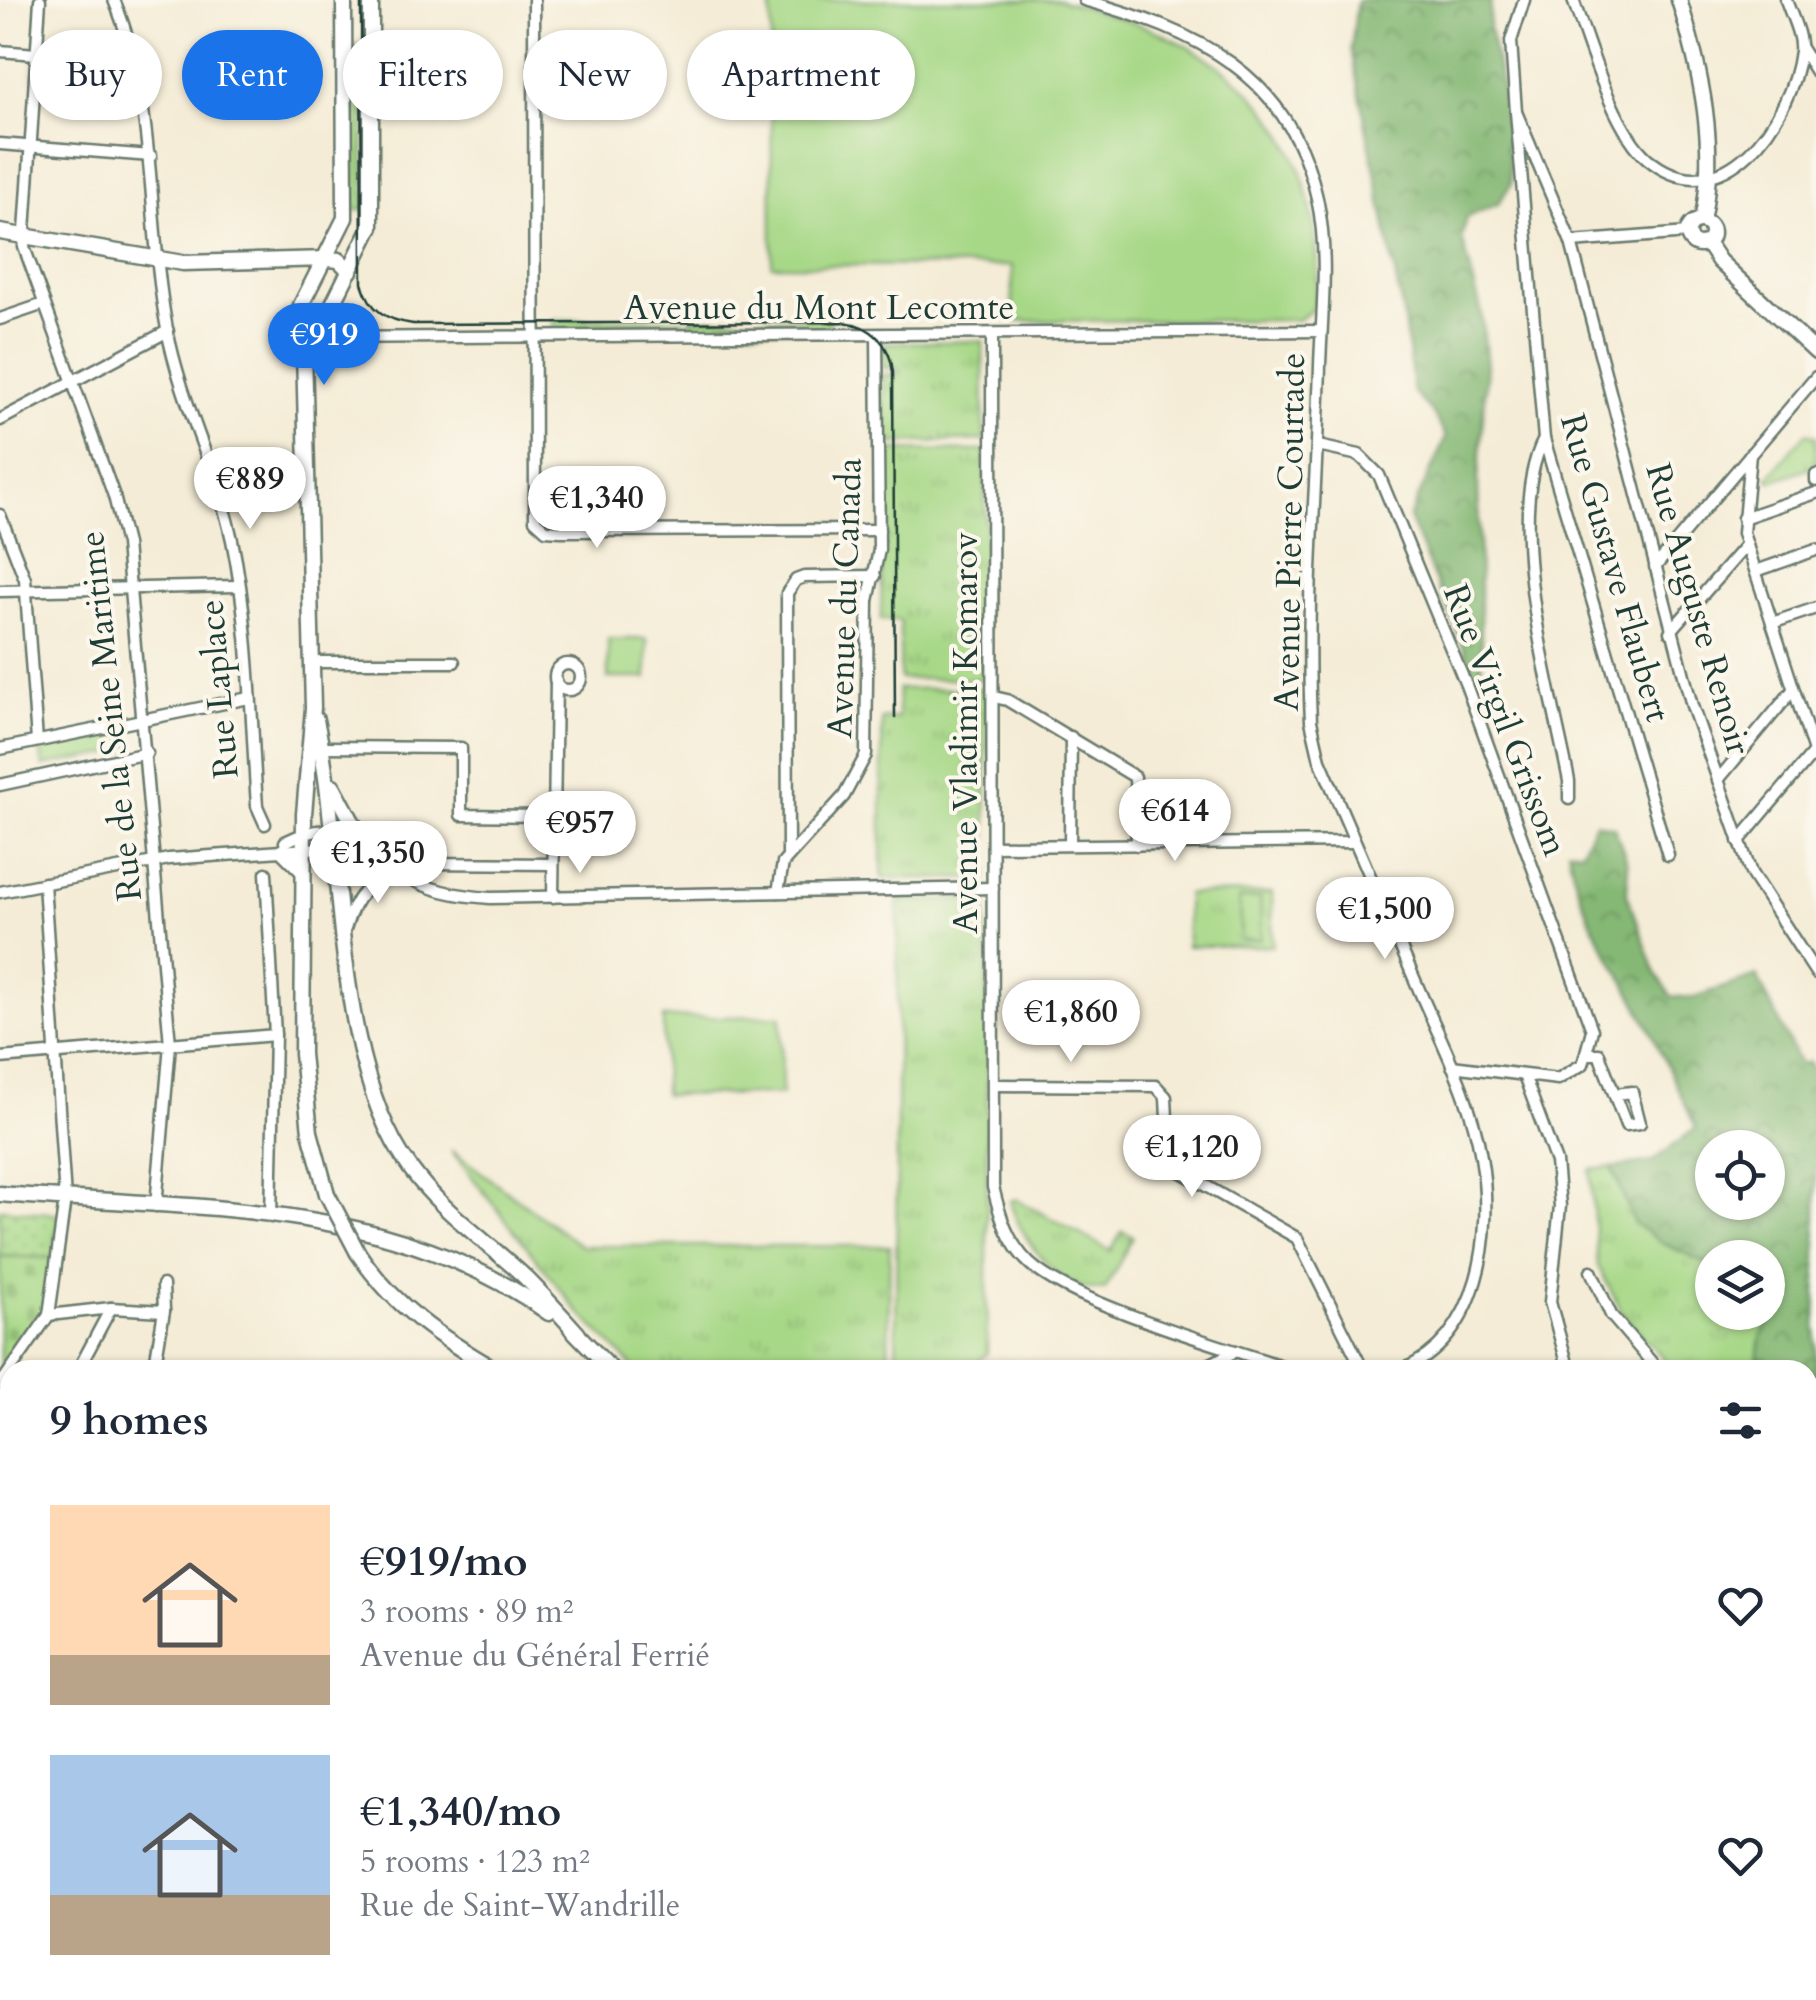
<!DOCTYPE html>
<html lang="en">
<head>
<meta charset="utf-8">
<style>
	body { margin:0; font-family:Cardo,serif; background:#f6f6f7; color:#1f2937; height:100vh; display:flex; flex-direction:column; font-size:38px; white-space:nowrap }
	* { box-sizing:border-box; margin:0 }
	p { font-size:32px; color:#747a83 }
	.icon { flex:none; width:55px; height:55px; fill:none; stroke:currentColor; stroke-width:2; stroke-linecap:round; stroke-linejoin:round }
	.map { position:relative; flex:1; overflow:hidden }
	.sheet { position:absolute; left:0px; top:1360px; width:1818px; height:640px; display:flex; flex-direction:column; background:#fff; border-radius:30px 30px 0 0; box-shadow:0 2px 8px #0004 }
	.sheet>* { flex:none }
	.banner { position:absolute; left:30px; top:30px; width:1000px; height:90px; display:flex; gap:20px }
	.tools { position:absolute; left:1695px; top:1130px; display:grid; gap:20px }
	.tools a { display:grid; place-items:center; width:90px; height:90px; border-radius:50%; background:#fff; box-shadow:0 2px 8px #0004; font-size:50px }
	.price { position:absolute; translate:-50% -85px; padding:0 22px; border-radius:35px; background:#fff; color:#222; font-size:32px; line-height:65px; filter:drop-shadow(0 2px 5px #0008) }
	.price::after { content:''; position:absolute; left:50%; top:60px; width:30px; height:22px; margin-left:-15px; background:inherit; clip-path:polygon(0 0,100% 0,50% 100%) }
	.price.selected { background:#1a73e8; color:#fff }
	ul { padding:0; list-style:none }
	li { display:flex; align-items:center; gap:30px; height:250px; padding:0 50px }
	li span { display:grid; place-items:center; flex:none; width:280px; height:200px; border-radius:0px; color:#555 }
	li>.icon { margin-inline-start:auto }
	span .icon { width:120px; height:120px; fill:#fffc; stroke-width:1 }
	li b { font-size:42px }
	h2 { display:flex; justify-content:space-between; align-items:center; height:120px; padding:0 50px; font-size:42px }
	.pill { padding:0 35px; border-radius:45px; background:#fff; box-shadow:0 2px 8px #0004; font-size:35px; line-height:90px }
	.pill.selected { background:#1a73e8; color:#fff }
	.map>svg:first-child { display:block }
	.grass { fill:url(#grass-tufts); stroke:#638a5e; stroke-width:2.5 }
	.forest { fill:url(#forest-crowns); stroke:#527a54; stroke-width:2.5; fill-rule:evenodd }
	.cemetery { fill:url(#cemetery-stones); stroke:#638a5e; stroke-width:2.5 }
	.garden { fill:url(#garden-dots); stroke:#638a5e; stroke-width:2.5 }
	.pitch { fill:#a7d887; stroke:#638a5e; stroke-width:2.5 }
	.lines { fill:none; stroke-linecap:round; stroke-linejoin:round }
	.street-casing { stroke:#6a7a6d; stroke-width:15 }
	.secondary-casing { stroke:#6a7a6d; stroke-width:19 }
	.primary-casing { stroke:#6a7a6d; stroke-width:20 }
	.highway-casing { stroke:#6a7a6d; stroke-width:22 }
	.street { stroke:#fff; stroke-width:10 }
	.secondary { stroke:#fff; stroke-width:14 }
	.primary { stroke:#fff; stroke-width:15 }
	.highway { stroke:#fff; stroke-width:18 }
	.tram { stroke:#1f3d34; stroke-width:2.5 }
	.rail-casing { stroke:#1f3d34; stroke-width:6 }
	.rail { stroke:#fbf7ec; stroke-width:2.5; stroke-dasharray:8; stroke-linecap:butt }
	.secondary-bridge-casing { stroke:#6a7a6d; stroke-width:19; stroke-linecap:butt }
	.secondary-bridge { stroke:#fff; stroke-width:14 }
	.labels { text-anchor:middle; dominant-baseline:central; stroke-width:8; stroke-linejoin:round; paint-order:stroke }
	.street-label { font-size:35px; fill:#1f3d34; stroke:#fbf7ec }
</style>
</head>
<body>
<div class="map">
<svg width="1816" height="2000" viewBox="0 0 1816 2000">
	<defs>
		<pattern id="grass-tufts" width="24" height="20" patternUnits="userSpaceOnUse" patternTransform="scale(2.5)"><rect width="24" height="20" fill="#a7d887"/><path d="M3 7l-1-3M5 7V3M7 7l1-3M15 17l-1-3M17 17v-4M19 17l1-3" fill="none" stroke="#8fba75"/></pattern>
		<pattern id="forest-crowns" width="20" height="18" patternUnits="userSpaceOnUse" patternTransform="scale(2.5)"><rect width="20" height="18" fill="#85b874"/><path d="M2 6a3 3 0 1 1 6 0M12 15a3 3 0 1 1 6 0" fill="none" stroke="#6c9760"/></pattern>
		<pattern id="cemetery-stones" width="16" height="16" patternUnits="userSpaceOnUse" patternTransform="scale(2.5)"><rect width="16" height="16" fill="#a7d887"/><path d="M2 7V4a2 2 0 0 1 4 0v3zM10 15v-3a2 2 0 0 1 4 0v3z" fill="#8fba75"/></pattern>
		<pattern id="garden-dots" width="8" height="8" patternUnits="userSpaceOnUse" patternTransform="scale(2.5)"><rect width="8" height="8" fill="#a7d887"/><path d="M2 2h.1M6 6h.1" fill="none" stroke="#8fba75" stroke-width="1.8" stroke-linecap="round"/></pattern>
	</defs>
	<rect width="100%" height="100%" fill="#fbf7ec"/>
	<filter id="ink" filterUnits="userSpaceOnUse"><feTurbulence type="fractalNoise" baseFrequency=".01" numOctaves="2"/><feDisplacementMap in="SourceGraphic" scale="20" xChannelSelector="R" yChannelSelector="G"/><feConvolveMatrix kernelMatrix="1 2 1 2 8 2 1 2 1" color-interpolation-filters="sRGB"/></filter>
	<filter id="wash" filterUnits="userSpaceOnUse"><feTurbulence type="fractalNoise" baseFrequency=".0048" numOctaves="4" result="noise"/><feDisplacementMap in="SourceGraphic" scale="40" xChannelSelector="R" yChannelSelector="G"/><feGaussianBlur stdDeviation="2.25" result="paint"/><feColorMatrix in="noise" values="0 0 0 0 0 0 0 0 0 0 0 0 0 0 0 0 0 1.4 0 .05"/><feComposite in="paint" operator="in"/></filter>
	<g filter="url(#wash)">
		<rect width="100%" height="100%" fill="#f4ecd6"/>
		<!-- grass -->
		<g class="grass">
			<polygon points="354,45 363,45 364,210 354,210"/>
			<polygon points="690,319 830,319 829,329 690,330"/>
			<polygon points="553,320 683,320 683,330 554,330"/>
			<polygon points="983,341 984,440 883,443 883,375 899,374 899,368 883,368 885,343"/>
			<polygon points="1806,433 1816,436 1816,465 1772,481 1768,478"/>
			<polygon points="883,450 985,451 986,679 900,679 900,620 881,620"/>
			<polygon points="986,688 987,879 882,878 882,719 898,718 898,689"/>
			<polygon points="1272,893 1273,946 1187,946 1187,894"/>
			<polygon points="987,899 987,1354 966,1370 896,1370 898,901"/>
			<polygon points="451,1150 581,1246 890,1246 888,1370 636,1370 575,1308"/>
			<polygon points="1612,1167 1634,1223 1662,1243 1712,1266 1712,1312 1768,1312 1768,1298 1779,1305 1761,1337 1757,1370 1674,1370 1623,1314 1598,1266 1590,1170"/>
			<path d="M1016,1199L1111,1251L1122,1231L1133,1237L1105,1289C1061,1296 1020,1238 1010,1201Z"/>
		</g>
		<!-- forest -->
		<g class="forest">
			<polygon points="1357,0 1491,0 1489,27 1502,88 1511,184 1498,204 1467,217 1462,238 1481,310 1487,366 1478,481 1482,691 1409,518 1446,437 1432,412 1414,393 1403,314 1351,50"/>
			<path d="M1595,822L1614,827L1628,864L1627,894L1655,971L1671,996L1692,998L1757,976L1800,1065L1808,1062L1816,1075V1658L1808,1664V1370H1757L1761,1337L1778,1305L1768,1298V1258H1712V1266L1662,1243L1634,1223L1612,1168L1652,1162L1696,1128C1673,1080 1652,1028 1625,982C1598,939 1577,900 1568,849L1581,851ZM1712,1148H1768V1202H1712Z"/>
		</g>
		<!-- cemetery -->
		<polygon class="cemetery" points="0,1256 53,1258 44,1310 0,1378"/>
		<!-- garden -->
		<polygon class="garden" points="0,1209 59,1214 53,1258 0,1256"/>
		<!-- pitch -->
		<g class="pitch">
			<path d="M771,0C865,0 960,0 1053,0C1072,1 1093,11 1112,16C1198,41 1276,91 1304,182C1314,216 1324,276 1312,310L1298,320L1013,321L1012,266L772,265Z"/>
			<rect x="608" y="639" width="39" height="39"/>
			<polygon points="128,732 130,750 43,766 40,747"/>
			<polygon points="1260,898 1261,939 1241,940 1239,899"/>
			<polygon points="781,1016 782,1094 664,1095 663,1018"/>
		</g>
	</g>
	<g filter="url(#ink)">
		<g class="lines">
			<!-- street casing -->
			<g class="street-casing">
				<g id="street">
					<polyline points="40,0 24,247 114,496 126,544 170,1044 156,1206"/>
					<path d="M114,0C158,106 146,218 167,329C181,402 216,468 232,540C250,626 251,719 257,806L265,824"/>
					<polyline points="534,0 535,520 546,530 561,531 879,530"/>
					<path d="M1084,0C1195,31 1290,73 1317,198C1329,253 1322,310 1320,365C1317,483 1305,603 1311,721L1320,760C1353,838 1387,915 1420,992C1443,1045 1472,1100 1481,1157C1494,1233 1481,1337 1402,1370"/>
					<polyline points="1524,0 1511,41 1516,112 1571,242 1688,233"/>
					<path d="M1573,0C1589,43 1613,130 1648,159C1721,220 1792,120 1800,51C1802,36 1791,15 1786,0"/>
					<polyline points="1801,48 1816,72"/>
					<polyline points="0,51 36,54"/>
					<polyline points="1516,112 1544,439 1668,855"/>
					<polyline points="0,144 151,156"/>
					<polyline points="1571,242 1692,706 1751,873 1816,973"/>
					<polyline points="0,319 44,304"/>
					<path d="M992,336L993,1187C1000,1216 1007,1242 1029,1263C1072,1304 1232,1349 1294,1370"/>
					<polyline points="316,338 1321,331"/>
					<polyline points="0,420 168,331"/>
					<path d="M1544,439C1502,519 1552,693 1569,781V799"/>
					<polyline points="1318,446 1359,455 1379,475 1466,685 1592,1030 1583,1064 1558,1079 1452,1066"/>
					<polyline points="1750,454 1743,533 1816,758"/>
					<polyline points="1816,475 1816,481"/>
					<polyline points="0,515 25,579 37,741"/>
					<polyline points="1743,518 1816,493"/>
					<polyline points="1655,567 1816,377"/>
					<polyline points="1756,571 1816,550"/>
					<polyline points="0,591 238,586"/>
					<polyline points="1772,623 1816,608"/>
					<polyline points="1670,632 1747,544"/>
					<polyline points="312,662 454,662"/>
					<circle cx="568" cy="677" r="13"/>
					<polyline points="994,697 1007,700 1135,777 1137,845"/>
					<polyline points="322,747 461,748 461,815 552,816"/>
					<polyline points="0,749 249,698"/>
					<polyline points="1718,780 1793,690"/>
					<polyline points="0,785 147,753"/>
					<polyline points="408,840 405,855 417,863 552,864"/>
					<polyline points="1739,841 1814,752"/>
					<path d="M285,842C351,809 363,853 415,881C438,893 465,896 490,898L993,888"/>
					<polyline points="1070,845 1071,737"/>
					<polyline points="994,846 1355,842"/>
					<polyline points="788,855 787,593 796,580 804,577 875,576"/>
					<polyline points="266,873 275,1035 271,1217"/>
					<polyline points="44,883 65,1199 49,1315"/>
					<polyline points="0,892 169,859 335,847 379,858"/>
					<polyline points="778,892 783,863 844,796 866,755 868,601 879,550 877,336"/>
					<polyline points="553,897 556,680"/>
					<path d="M345,929C353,900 370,873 405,878"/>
					<polyline points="1589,1054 1599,1054 1626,1125 1640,1123 1632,1092 1616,1094"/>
					<polyline points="0,1058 275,1035"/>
					<polyline points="1525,1078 1556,1162 1560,1206 1550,1302 1569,1370"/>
					<polyline points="994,1085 1156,1086 1166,1097 1169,1165 1297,1238 1363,1370"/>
					<polyline points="1591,1271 1611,1315 1658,1370"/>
					<polyline points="1010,1368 1012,1370"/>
					<polyline points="78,1370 111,1308"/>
					<polyline points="154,1370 164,1311 163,1285"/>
					<polyline points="1199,1370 1236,1351"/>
					<polyline points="0,1385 49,1315 111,1308 164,1311"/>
					<polyline points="0,1443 10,1446"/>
					<polyline points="0,1531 10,1532"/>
					<polyline points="0,1555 10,1556"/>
					<polyline points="0,1798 10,1798"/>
				</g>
			</g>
			<!-- secondary casing -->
			<g class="secondary-casing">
				<g id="secondary">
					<path d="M1679,0C1701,71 1718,146 1702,221"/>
					<circle cx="1700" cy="233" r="12"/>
					<polyline points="0,232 183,263 329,259 339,260 350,271"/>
					<polyline points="1707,243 1719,261 1816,352"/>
					<polyline points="304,350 313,708 304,814 302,1054 310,1132 327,1194"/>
					<polyline points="304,350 316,338 371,227 371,0"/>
					<polyline points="304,350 298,334 301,305 345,218 344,0"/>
					<path d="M316,720C346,854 330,1060 411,1169C443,1213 487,1241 526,1278C544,1296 561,1315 578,1334"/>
					<polyline points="333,786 361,838"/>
					<polyline points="283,851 303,871"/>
					<path d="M0,1194C189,1209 389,1198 549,1313"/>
					<path d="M358,1253C393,1306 442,1339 496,1370"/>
					<polyline points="571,1328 612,1370"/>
					<polyline points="0,1608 10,1610"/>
					<polyline points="0,1902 10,1903"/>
				</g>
			</g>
			<!-- primary casing -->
			<g class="primary-casing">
				<g id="primary">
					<polyline points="1808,1885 1816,1886"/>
					<polyline points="0,1980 10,1981"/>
					<polyline points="181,1990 365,2000"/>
					<polyline points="1131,1996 1172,1990"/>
					<polyline points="1233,2000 1276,1990"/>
				</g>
			</g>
			<!-- highway casing -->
			<g class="highway-casing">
				<g id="highway">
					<polyline points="1808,1825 1816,1817"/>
					<polyline points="1808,1899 1816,1898"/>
					<polyline points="1808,1950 1816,1951"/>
					<polyline points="1102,2000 1142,1990"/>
					<polyline points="1711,2000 1718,1990"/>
				</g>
			</g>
			<!-- street -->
			<use href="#street" class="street"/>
			<!-- secondary -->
			<use href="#secondary" class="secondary"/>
			<!-- primary -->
			<use href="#primary" class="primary"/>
			<!-- highway -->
			<use href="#highway" class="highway"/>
			<!-- tram -->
			<path class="tram" d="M361,0L362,283C370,310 385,320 413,324L844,322C873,326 890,344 893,372L895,718"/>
			<!-- rail casing -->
			<g class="rail-casing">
				<g id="rail">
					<polyline points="1808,1679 1816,1673"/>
					<polyline points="1808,1761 1816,1749"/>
					<polyline points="0,1942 10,1943"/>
					<polyline points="748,1990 822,1990"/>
					<polyline points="1648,2000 1655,1990"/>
					<polyline points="1667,2000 1672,1990"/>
				</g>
			</g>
			<!-- rail -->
			<use href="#rail" class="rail"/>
			<!-- secondary-bridge casing -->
			<g class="secondary-bridge-casing">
				<g id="secondary-bridge">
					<polyline points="327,1194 358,1253"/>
					<polyline points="1808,1756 1816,1753"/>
				</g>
			</g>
			<!-- secondary-bridge -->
			<use href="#secondary-bridge" class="secondary-bridge"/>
		</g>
	</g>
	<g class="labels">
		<!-- street labels -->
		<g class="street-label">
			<text x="819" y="308">Avenue du Mont Lecomte</text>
			<text transform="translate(1290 532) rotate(-89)">Avenue Pierre Courtade</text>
			<text transform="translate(1615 568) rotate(74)">Rue Gustave Flaubert</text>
			<text transform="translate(845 598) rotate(-88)">Avenue du Canada</text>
			<text transform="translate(1698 609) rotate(74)">Rue Auguste Renoir</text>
			<text transform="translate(219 689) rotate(-95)">Rue Laplace</text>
			<text transform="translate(111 716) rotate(-96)">Rue de la Seine Maritime</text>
			<text transform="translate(1505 720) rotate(69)">Rue Virgil Grissom</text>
			<text transform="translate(966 733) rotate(-90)">Avenue Vladimir Komarov</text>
		</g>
	</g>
</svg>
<div class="tools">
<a><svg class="icon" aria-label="locate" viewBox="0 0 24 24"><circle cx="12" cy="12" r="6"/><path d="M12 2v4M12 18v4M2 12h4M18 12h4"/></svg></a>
<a><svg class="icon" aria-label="layers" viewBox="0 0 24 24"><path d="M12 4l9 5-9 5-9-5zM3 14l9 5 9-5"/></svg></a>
</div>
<b class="price selected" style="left:324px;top:388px">€919</b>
<b class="price" style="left:250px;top:532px">€889</b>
<b class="price" style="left:597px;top:551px">€1,340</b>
<b class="price" style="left:1175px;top:864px">€614</b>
<b class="price" style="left:580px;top:876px">€957</b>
<b class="price" style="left:378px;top:906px">€1,350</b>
<b class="price" style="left:1385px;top:962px">€1,500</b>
<b class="price" style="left:1071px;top:1065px">€1,860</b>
<b class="price" style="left:1192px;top:1200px">€1,120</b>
<div class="banner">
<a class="pill">Buy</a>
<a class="pill selected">Rent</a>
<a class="pill">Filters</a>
<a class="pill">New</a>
<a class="pill">Apartment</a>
</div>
<section class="sheet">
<h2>9 homes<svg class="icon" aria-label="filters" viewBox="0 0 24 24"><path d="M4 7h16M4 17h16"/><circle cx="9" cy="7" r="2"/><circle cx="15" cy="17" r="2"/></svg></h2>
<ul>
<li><span style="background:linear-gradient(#ffd9b3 75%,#b9a48a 0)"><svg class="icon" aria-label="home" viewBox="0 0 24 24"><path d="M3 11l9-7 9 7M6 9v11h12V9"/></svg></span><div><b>€919/mo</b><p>3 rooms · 89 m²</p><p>Avenue du Général Ferrié</p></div><svg class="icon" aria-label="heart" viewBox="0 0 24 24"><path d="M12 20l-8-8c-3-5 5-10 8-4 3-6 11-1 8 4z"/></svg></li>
<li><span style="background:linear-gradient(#a9c7e8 70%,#b9a48a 0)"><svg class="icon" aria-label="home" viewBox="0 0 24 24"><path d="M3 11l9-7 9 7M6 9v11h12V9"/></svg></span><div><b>€1,340/mo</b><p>5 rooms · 123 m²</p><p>Rue de Saint-Wandrille</p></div><svg class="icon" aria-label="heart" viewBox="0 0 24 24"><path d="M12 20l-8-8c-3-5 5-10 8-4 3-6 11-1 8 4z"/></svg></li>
</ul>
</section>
</div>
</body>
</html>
